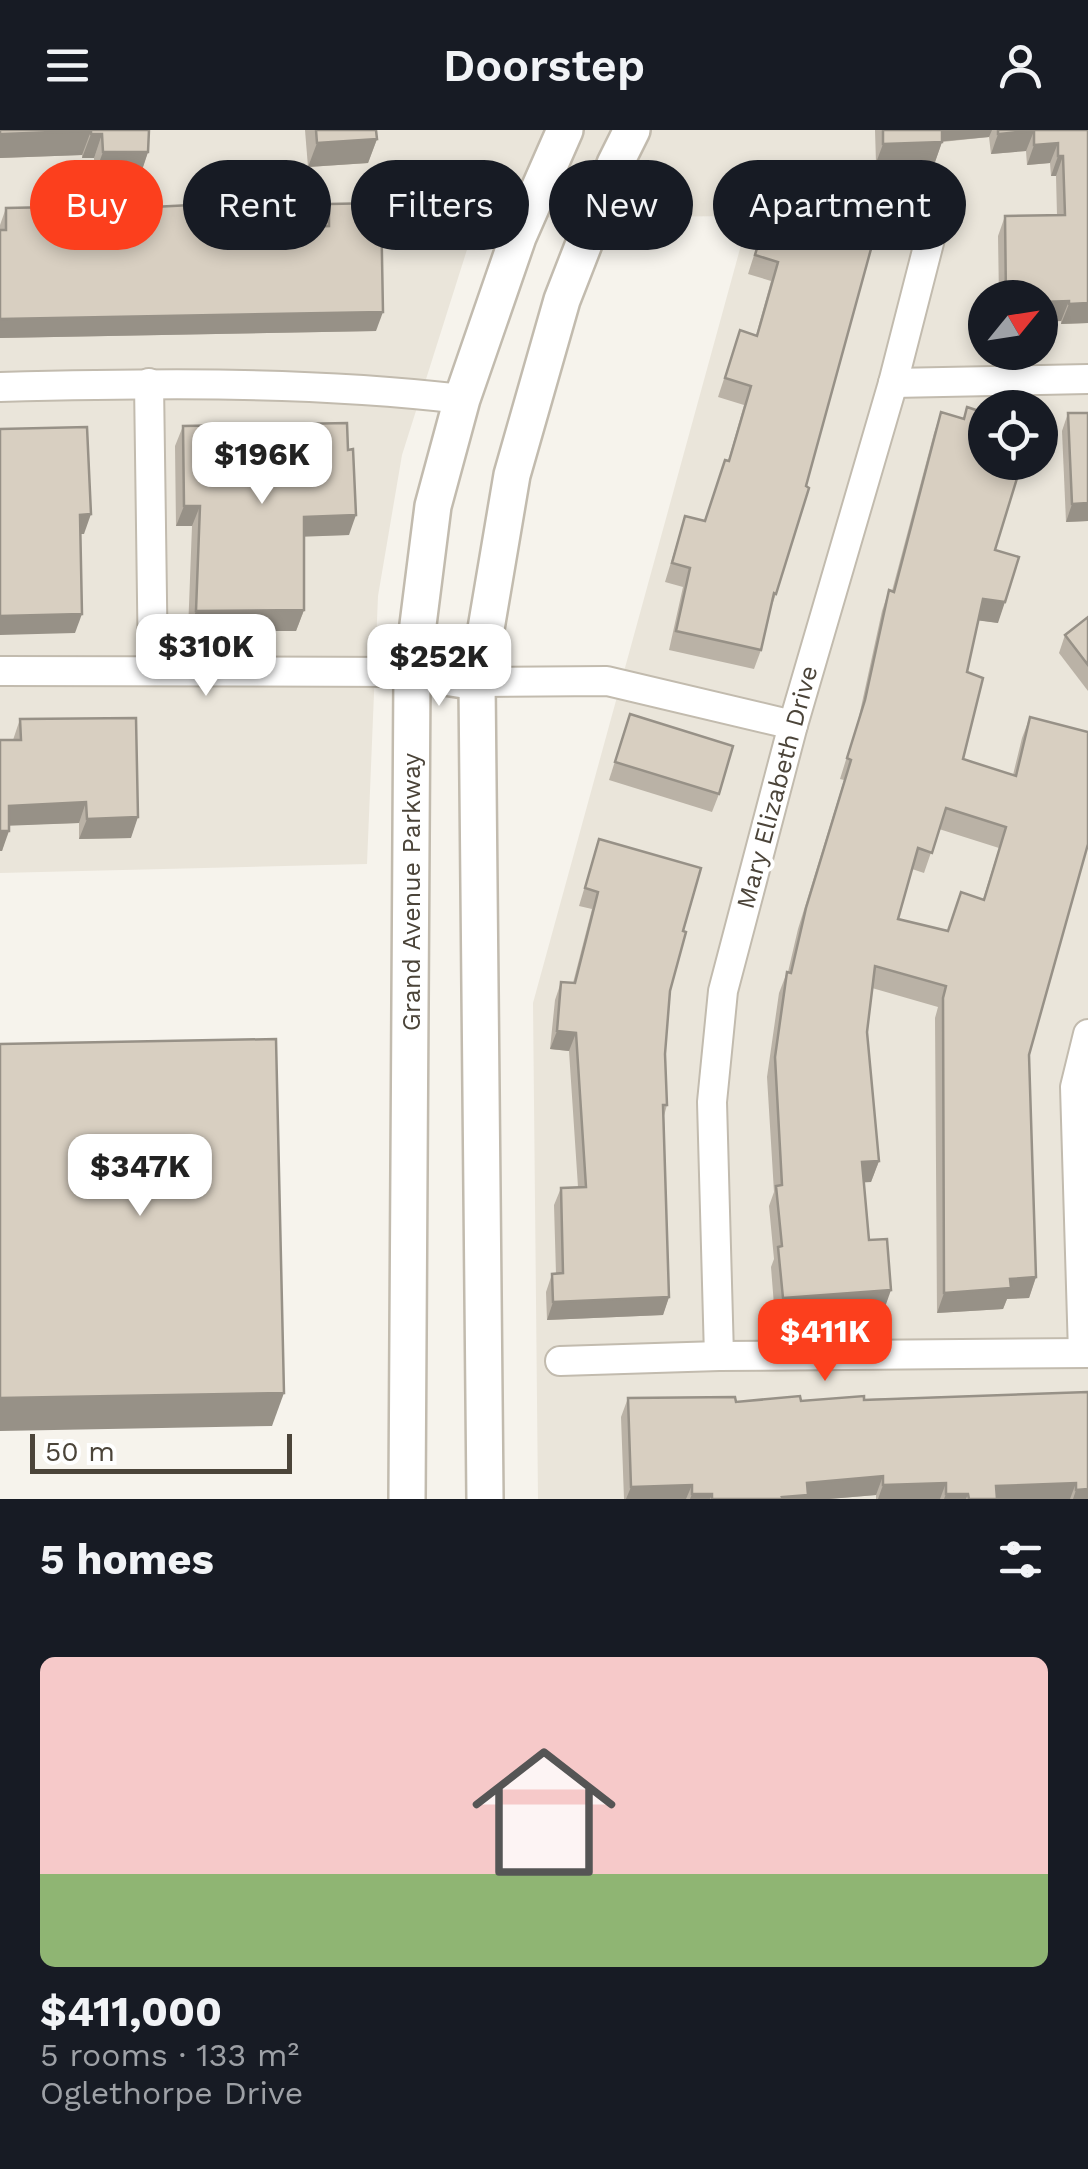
<!DOCTYPE html>
<html lang="en">
<head>
<meta charset="utf-8">
<style>
	body { margin:0; font-family:"Work Sans",sans-serif; background:#242831; color:#f1f3f6; height:100vh; display:flex; flex-direction:column; font-size:38px; white-space:nowrap }
	* { box-sizing:border-box; margin:0 }
	p { font-size:32px; color:#9ea1a6 }
	.icon { flex:none; width:55px; height:55px; fill:none; stroke:currentColor; stroke-width:2; stroke-linecap:round; stroke-linejoin:round }
	.map { position:relative; height:1369px; overflow:hidden }
	.drawer { display:flex; flex-direction:column; background:#171b24; flex:1 }
	.drawer>* { flex:none }
	.top-card { position:absolute; left:30px; top:30px; width:1030px; height:90px; display:flex; gap:20px }
	.needle { width:65px; rotate:60deg }
	.fabs { position:absolute; left:968px; top:150px; display:grid; gap:20px }
	.fabs a { display:grid; place-items:center; width:90px; height:90px; border-radius:50%; background:#171b24; box-shadow:0 5px 15px #0003; font-size:50px }
	.scale { position:absolute; left:30px; bottom:25px; width:262px; box-sizing:border-box; padding-left:10px; border:5px solid #4b4439; border-top:0; font-size:28px; line-height:35px; white-space:nowrap; color:#4b4439; -webkit-text-stroke:8px #fff; paint-order:stroke }
	.price { position:absolute; translate:-50% -85px; padding:0 22px; border-radius:20px; background:#fff; color:#222; font-size:32px; line-height:65px; filter:drop-shadow(0 2px 5px #0008) }
	.price::after { content:''; position:absolute; left:50%; top:60px; width:30px; height:22px; margin-left:-15px; background:inherit; clip-path:polygon(0 0,100% 0,50% 100%) }
	.price.on { background:#fc3f1d; color:#fff }
	ul { padding:0; list-style:none }
	li { display:grid; align-content:center; gap:20px; height:530px; padding:0 40px }
	li+li { border-top:2px solid #363941 }
	li span { display:grid; place-items:center; height:310px; border-radius:15px; color:#555 }
	li>.icon { margin-inline-start:auto }
	span .icon { width:180px; height:180px; fill:#fffc; stroke-width:1 }
	li b { font-size:42px }
	h2 { display:flex; justify-content:space-between; align-items:center; height:120px; padding:0 40px; font-size:42px }
	.pill { padding:0 35px; border-radius:45px; background:#171b24; box-shadow:0 5px 15px #0003; font-size:35px; line-height:90px }
	.pill.on { background:#fc3f1d; color:#fff }
	header { display:flex; justify-content:space-between; align-items:center; height:130px; padding:0 40px; background:#171b24; font-size:45px; font-weight:600 }
	.map>svg:first-child { display:block }
	.residential { fill:#eae5da; fill-rule:evenodd }
	.lines { fill:none; stroke-linecap:round; stroke-linejoin:round }
	.minor-casing { stroke:#c2bbae; stroke-width:32 }
	.tertiary-casing { stroke:#c2bbae; stroke-width:40 }
	.minor { stroke:#fff; stroke-width:28 }
	.tertiary { stroke:#fff; stroke-width:35 }
	.wall { fill:#bab2a6; fill-rule:evenodd }
	.shaded-wall { fill:#979187 }
	.building { fill:#d8cfc1; stroke:#979187; stroke-width:2.5; fill-rule:evenodd }
	.labels { text-anchor:middle; dominant-baseline:central; stroke-width:8; stroke-linejoin:round; paint-order:stroke }
	.street-label { font-size:25px; fill:#4b4439; stroke:#fff }
</style>
</head>
<body>
<header><svg class="icon" aria-label="menu" viewBox="0 0 24 24"><path d="M4 6h16M4 12h16M4 18h16"/></svg>Doorstep<svg class="icon" aria-label="person" viewBox="0 0 24 24"><circle cx="12" cy="8" r="4"/><path d="M4 21q1-7 8-7t8 7"/></svg></header>
<div class="map">
<svg width="1088" height="1369" viewBox="0 0 1088 1369">
	<rect width="100%" height="100%" fill="#f6f3ec"/>
	<!-- residential -->
	<path class="residential" d="M0,0H1088V1369H538L533,873L749,86L477,88L402,325L378,466L367,734L0,743ZM985,168H1040V222H985ZM985,278H1040V332H985Z"/>
	<g class="lines">
		<!-- minor casing -->
		<g class="minor-casing">
			<g id="minor">
				<polyline points="149,253 153,540"/>
				<polyline points="893,253 1088,249"/>
				<path d="M0,257C154,253 309,251 462,269"/>
				<polyline points="0,541 412,542"/>
				<polyline points="477,552 607,551 793,595"/>
				<polyline points="1083,1223 1075,957 1088,904"/>
				<polyline points="719,1226 712,972 723,861 793,595 893,253 932,101"/>
				<polyline points="560,1231 719,1226 1088,1223"/>
			</g>
		</g>
		<!-- tertiary casing -->
		<g class="tertiary-casing">
			<g id="tertiary">
				<polyline points="412,542 477,552"/>
				<polyline points="407,1369 412,542 433,376 462,269 518,107 565,0"/>
				<polyline points="485,1369 477,552 512,345 562,170 615,34 632,0"/>
			</g>
		</g>
		<!-- minor -->
		<use href="#minor" class="minor"/>
		<!-- tertiary -->
		<use href="#tertiary" class="tertiary"/>
	</g>
	<!-- wall -->
	<g class="wall">
		<polygon points="0,0 149,0 148,22 140,46 94,46 94,28 82,28 82,25 0,28"/>
		<polygon points="305,0 376,0 377,9 368,33 308,37"/>
		<polygon points="875,0 1088,0 1088,193 1061,194 1061,191 1040,192 1040,168 999,168 998,106 1005,86 1057,85 1056,46 1051,46 1050,33 1027,35 1026,21 991,24 989,7 942,12 935,32 876,33"/>
		<polygon points="329,74 376,201 0,208 0,95 6,78 55,96 127,97 134,78 250,100 322,96"/>
		<polygon points="770,75 874,108 776,464 769,483 761,520 754,539 669,520 683,457 665,452 685,386 704,391 728,331 744,275 718,267 740,200 756,205 771,151 748,144"/>
		<path d="M967,277L995,420L998,493L978,490L967,542L963,629L1013,645L1022,608L1030,587L1029,925L1036,1147L1029,1168L1007,1169L1003,1179L937,1183L935,888L938,877L872,858L867,902L879,1031L871,1052H864L869,1110L884,1180L775,1188L771,1137L774,1129L769,1076L774,1062L767,947L779,863L787,842H788L798,799L844,650L840,649L858,591L882,481L889,460L892,461L934,303L941,282L963,289ZM939,699L999,718L983,769L948,801L898,789L912,739L924,743Z"/>
		<polygon points="1068,283 1088,391 1066,392 1062,301"/>
		<polygon points="183,296 349,405 304,406 304,480 296,501 188,501 192,396 176,396 175,316"/>
		<polygon points="1088,487 1088,561 1059,523 1065,505"/>
		<polygon points="630,584 719,664 712,682 609,650"/>
		<polygon points="20,589 131,708 79,709 79,693 9,695 2,721 13,610"/>
		<polygon points="599,709 683,801 670,861 665,924 667,975 664,986 669,1167 663,1185 547,1190 546,1162 552,1144 556,1144 554,1075 561,1058 578,1057 569,921 550,919 555,870 561,852 573,853 592,779 579,776"/>
		<polygon points="1088,1262 1088,1369 876,1369 876,1365 829,1369 624,1369 621,1287 628,1268 736,1272 801,1271"/>
	</g>
	<!-- shaded-wall -->
	<g class="shaded-wall">
		<polygon points="939,0 992,0 989,7 935,12 942,12 935,32 876,33 883,14"/>
		<polygon points="91,1 82,25 0,28 0,4"/>
		<polygon points="1034,1 1026,21 991,24 998,4"/>
		<polygon points="91,4 102,4 94,28 82,28"/>
		<polygon points="377,9 368,33 308,37 317,13"/>
		<polygon points="1058,13 1050,33 1027,35 1034,15"/>
		<polygon points="103,22 148,22 140,46 94,46"/>
		<polygon points="1058,26 1063,26 1056,46 1051,46"/>
		<polygon points="1069,171 1061,191 1040,192 1040,172"/>
		<polygon points="1088,173 1088,193 1061,194 1069,174"/>
		<polygon points="383,182 376,201 0,208 0,189"/>
		<polygon points="1088,373 1088,391 1066,392 1072,374"/>
		<polygon points="184,376 200,376 192,396 176,396"/>
		<polygon points="91,384 84,404 73,404 80,385"/>
		<polygon points="356,385 349,405 296,407 304,387"/>
		<polygon points="983,469 1005,472 998,493 975,490"/>
		<polygon points="304,480 296,501 188,501 196,481"/>
		<polygon points="82,484 75,503 0,505 0,486"/>
		<polygon points="86,672 79,693 2,696 9,676"/>
		<polygon points="138,687 131,708 79,709 87,689"/>
		<polygon points="0,701 9,701 2,721 0,721"/>
		<polygon points="557,901 576,903 569,921 550,919"/>
		<polygon points="879,1031 871,1052 854,1053 862,1032"/>
		<polygon points="1036,1147 1029,1168 1007,1169 1003,1179 937,1183 944,1163 1010,1149"/>
		<polygon points="891,1160 884,1180 775,1188 783,1168"/>
		<polygon points="669,1167 663,1185 547,1190 553,1172"/>
		<polygon points="284,1263 272,1296 0,1301 0,1268"/>
		<polygon points="883,1346 876,1365 829,1369 782,1369 782,1367 807,1353"/>
		<polygon points="946,1353 940,1369 878,1369 883,1355"/>
		<polygon points="1076,1353 1070,1369 992,1369 996,1356"/>
		<polygon points="692,1355 686,1369 626,1369 631,1357"/>
		<polygon points="1088,1359 1088,1369 1073,1369 1076,1360"/>
		<polygon points="692,1364 712,1364 710,1369 690,1369"/>
		<polygon points="946,1364 968,1364 966,1369 944,1369"/>
	</g>
	<!-- building -->
	<g class="building">
		<polygon points="0,0 149,0 148,22 103,22 102,4 91,4 91,1 0,4"/>
		<polygon points="316,0 376,0 377,9 317,13"/>
		<polygon points="883,0 942,0 942,12 883,14"/>
		<polygon points="998,0 1088,0 1088,173 1069,174 1069,171 1040,172 1040,168 1006,168 1005,86 1065,85 1063,26 1058,26 1058,13 1034,15 1034,1 998,4"/>
		<polygon points="249,72 250,100 329,96 329,74 381,73 383,182 0,189 0,100 6,100 6,78 55,77 55,96 135,97 134,78"/>
		<polygon points="770,75 874,108 806,356 809,358 776,464 774,463 761,520 676,501 690,438 672,433 685,386 705,391 725,330 729,331 751,256 725,248 740,200 757,206 778,132 755,125"/>
		<path d="M967,277L985,283V332H1022L995,420L1019,427L1005,472L983,469L967,542L983,548L963,629L1016,646L1030,587L1088,602V714L1029,925L1036,1147L1010,1149L1011,1158L944,1163L943,868L946,856L875,836L867,902L879,1031L862,1032L869,1110L887,1109L891,1160L783,1168L778,1117L782,1116L776,1056L782,1055L775,927L787,842L791,843L806,778L851,630L847,628L865,570L889,460L894,462L941,282L964,289ZM946,678L1006,697L984,770L961,762L948,801L898,789L918,718L932,723Z"/>
		<polygon points="1068,283 1088,283 1088,373 1072,374"/>
		<polygon points="347,293 348,320 353,319 356,385 304,387 304,480 196,481 200,376 184,376 183,296"/>
		<polygon points="87,297 91,384 80,385 82,484 0,486 0,299"/>
		<polygon points="1088,487 1088,535 1065,505"/>
		<polygon points="630,584 733,616 719,664 615,632"/>
		<polygon points="136,588 138,687 87,689 86,672 9,676 9,701 0,701 0,610 21,610 20,589"/>
		<polygon points="599,709 701,738 683,801 686,802 670,861 665,924 667,975 663,975 669,1167 553,1172 552,1144 563,1143 561,1058 586,1057 576,903 557,901 561,852 575,853 598,762 585,758"/>
		<polygon points="276,909 284,1263 0,1268 0,914"/>
		<polygon points="1088,1262 1088,1359 1076,1360 1076,1353 996,1356 997,1369 969,1369 968,1364 946,1364 946,1353 883,1355 883,1346 807,1353 808,1365 782,1367 783,1369 712,1369 712,1364 692,1364 692,1355 631,1357 628,1268 735,1267 736,1272 800,1266 801,1271 864,1266 864,1270"/>
	</g>
	<g class="labels">
		<!-- street labels -->
		<g class="street-label">
			<text transform="translate(777 657) rotate(-75)">Mary Elizabeth Drive</text>
			<text transform="translate(411 762) rotate(-90)">Grand Avenue Parkway</text>
		</g>
	</g>
</svg>
<div class="fabs">
<a><svg class="needle" viewBox="-14 -14 28 28"><path d="M0-13l5 13h-10z" fill="#e53935"/><path d="M0 13l5-13h-10z" fill="#9ea1a6"/></svg></a>
<a><svg class="icon" aria-label="locate" viewBox="0 0 24 24"><circle cx="12" cy="12" r="6"/><path d="M12 2v4M12 18v4M2 12h4M18 12h4"/></svg></a>
</div>
<div class="scale">50 m</div>
<b class="price" style="left:262px;top:377px">$196K</b>
<b class="price" style="left:206px;top:569px">$310K</b>
<b class="price" style="left:439px;top:579px">$252K</b>
<b class="price" style="left:140px;top:1089px">$347K</b>
<b class="price on" style="left:825px;top:1254px">$411K</b>
<div class="top-card">
<a class="pill on">Buy</a>
<a class="pill">Rent</a>
<a class="pill">Filters</a>
<a class="pill">New</a>
<a class="pill">Apartment</a>
</div>
</div>
<section class="drawer">
<h2>5 homes<svg class="icon" aria-label="filters" viewBox="0 0 24 24"><path d="M4 7h16M4 17h16"/><circle cx="9" cy="7" r="2"/><circle cx="15" cy="17" r="2"/></svg></h2>
<ul>
<li><span style="background:linear-gradient(#f6c9c9 70%,#8fb573 0)"><svg class="icon" aria-label="home" viewBox="0 0 24 24"><path d="M3 11l9-7 9 7M6 9v11h12V9"/></svg></span><div><b>$411,000</b><p>5 rooms · 133 m²</p><p>Oglethorpe Drive</p></div></li>
</ul>
</section>
</body>
</html>
